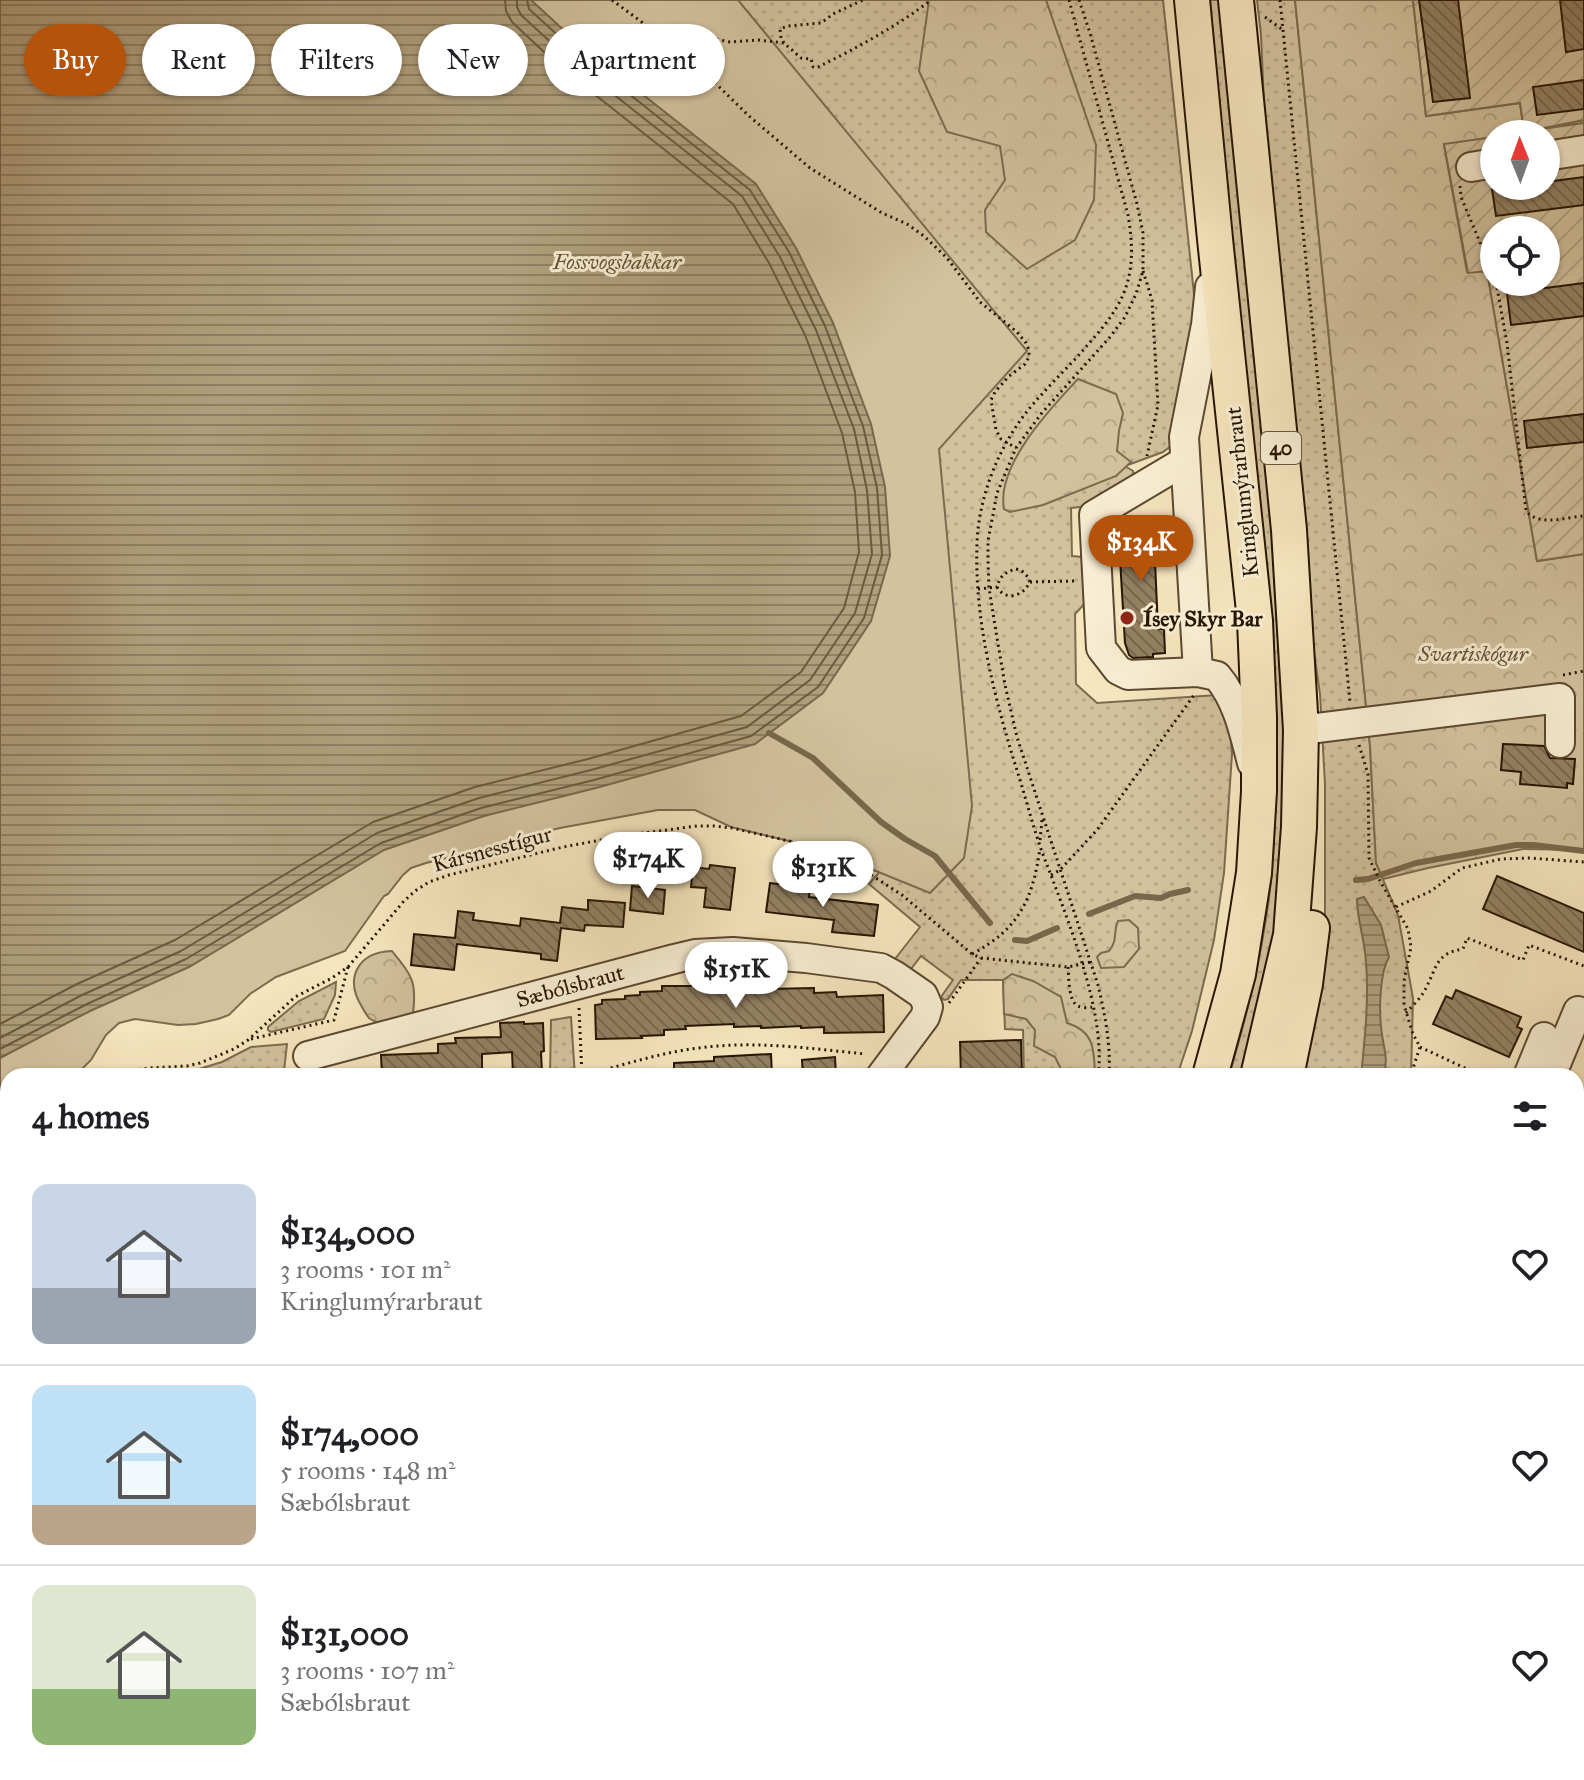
<!DOCTYPE html>
<html lang="en">
<head>
<meta charset="utf-8">
<style>
	body { margin:0; font-family:"IM FELL Great Primer",serif; background:#f6f6f6; color:#202124; height:100vh; display:flex; flex-direction:column; font-size:30px; white-space:nowrap }
	* { box-sizing:border-box; margin:0 }
	p { font-size:26px; color:#757577 }
	.icon { flex:none; width:44px; height:44px; fill:none; stroke:currentColor; stroke-width:2; stroke-linecap:round; stroke-linejoin:round }
	.map { position:relative; flex:1; overflow:hidden }
	.panel { position:absolute; left:0px; top:1068px; width:1584px; height:712px; display:flex; flex-direction:column; background:#fff; border-radius:24px 24px 0 0; box-shadow:0 2px 6px #0004 }
	.panel>* { flex:none }
	.guide { position:absolute; left:24px; top:24px; width:800px; height:72px; display:flex; gap:16px }
	.needle { width:52px; rotate:359deg }
	.tools { position:absolute; left:1480px; top:120px; display:grid; gap:16px }
	.tools a { display:grid; place-items:center; width:80px; height:80px; border-radius:50%; background:#fff; box-shadow:0 2px 6px #0004; font-size:40px }
	.price { position:absolute; translate:-50% -68px; padding:0 18px; border-radius:28px; background:#fff; color:#222; font-size:26px; line-height:52px; filter:drop-shadow(0 2px 4px #0008) }
	.price::after { content:''; position:absolute; left:50%; top:48px; width:24px; height:18px; margin-left:-12px; background:inherit; clip-path:polygon(0 0,100% 0,50% 100%) }
	.price.current { background:#b45309; color:#fff }
	ul { padding:0; list-style:none }
	li { display:flex; align-items:center; gap:24px; height:200px; padding:0 32px }
	li+li { border-top:2px solid #e0e0e0 }
	li span { display:grid; place-items:center; flex:none; width:224px; height:160px; border-radius:16px; color:#555 }
	li>.icon { margin-inline-start:auto }
	span .icon { width:96px; height:96px; fill:#fffc; stroke-width:1 }
	li b { font-size:34px }
	h2 { display:flex; justify-content:space-between; align-items:center; height:96px; padding:0 32px; font-size:34px }
	.tag { padding:0 28px; border-radius:36px; background:#fff; box-shadow:0 2px 6px #0004; font-size:28px; line-height:72px }
	.tag.current { background:#b45309; color:#fff }
	.map>svg:first-child { display:block }
	.grass { fill:url(#grass-dots); stroke:#7c6b4f; stroke-width:2 }
	.forest { fill:url(#forest-crowns); stroke:#7c6b4f; stroke-width:2 }
	.park { fill:#d3c29e; stroke:#7c6b4f; stroke-width:2 }
	.garden { fill:url(#garden-furrows); stroke:#7c6b4f; stroke-width:2; fill-rule:evenodd }
	.water { fill:url(#water-rules); stroke:#79674b; stroke-width:2 }
	.lines { fill:none; stroke-linecap:round; stroke-linejoin:round }
	.shore { stroke:#6b5a3e; stroke-width:2 }
	.stream { stroke:#79674b; stroke-width:6 }
	.building { fill:url(#building-back-hatch); stroke:#261400; stroke-width:2 }
	.minor-casing { stroke:#5a4830; stroke-width:32 }
	.major-casing { stroke:#261400; stroke-width:38 }
	.path { stroke:#261400; stroke-width:3; stroke-dasharray:2 4; stroke-linecap:butt }
	.minor { stroke:#faefd5; stroke-width:28 }
	.major { stroke:#f7e6be; stroke-width:34 }
	.poi-dot { fill:#8f2418; stroke:#faefd5; stroke-width:3 }
	.labels { text-anchor:middle; dominant-baseline:central; stroke-width:6; stroke-linejoin:round; paint-order:stroke }
	.shield { fill:#faefd5; stroke:#665640; stroke-width:2 }
	.shield-label { font-size:20px; font-weight:bold; fill:#261400 }
	.park-label { font-size:22px; font-style:italic; fill:#635137; stroke:#faefd5 }
	.street-label { font-size:22px; fill:#261400; stroke:#faefd5 }
	.poi-label { font-size:22px; font-weight:bold; fill:#261400; stroke:#faefd5; text-anchor:start }
</style>
</head>
<body>
<div class="map">
<svg width="1584" height="1780" viewBox="0 0 1584 1780">
	<defs>
		<pattern id="grass-dots" width="8" height="8" patternUnits="userSpaceOnUse" patternTransform="scale(2)"><rect width="8" height="8" fill="#d3c29e"/><path d="M2 2h.1M6 6h.1" fill="none" stroke="#b5a686" stroke-width="1.8" stroke-linecap="round"/></pattern>
		<pattern id="forest-crowns" width="20" height="18" patternUnits="userSpaceOnUse" patternTransform="scale(2)"><rect width="20" height="18" fill="#d3c29e"/><path d="M2 6a3 3 0 1 1 6 0M12 15a3 3 0 1 1 6 0" fill="none" stroke="#b5a686"/></pattern>
		<pattern id="garden-furrows" width="10" height="10" patternUnits="userSpaceOnUse" patternTransform="scale(2)"><rect width="10" height="10" fill="#d3c29e"/><path d="M-1 1l2-2M0 10L10 0M9 11l2-2" fill="none" stroke="#b5a686"/></pattern>
		<pattern id="water-rules" width="6" height="5" patternUnits="userSpaceOnUse" patternTransform="scale(2)"><rect width="6" height="5" fill="#b09f7d"/><path d="M0 2.5h6" fill="none" stroke="#8f8064"/></pattern>
		<pattern id="building-back-hatch" width="6" height="6" patternUnits="userSpaceOnUse" patternTransform="scale(2)"><rect width="6" height="6" fill="#938163"/><path d="M-1 5l2 2M0 0l6 6M5-1l2 2" fill="none" stroke="#78684f"/></pattern>
	</defs>
	<rect width="100%" height="100%" fill="#f7e6be"/>
	<filter id="stains"><feTurbulence type="fractalNoise" baseFrequency=".0025" numOctaves="4"/><feColorMatrix values="0 0 0 0 .2 0 0 0 0 .09 0 0 0 0 .02 0 0 0 .5 -.17"/></filter>
	<radialGradient id="worn" r=".72"><stop offset=".6" stop-color="#630" stop-opacity="0"/><stop offset="1" stop-color="#630" stop-opacity=".3"/></radialGradient>
	<!-- grass -->
	<g class="grass">
		<polygon points="570,0 1163,0 1196,313 1171,446 1163,452 1125,466 1133,471 1134,480 1090,506 1071,508 1072,556 1082,557 1084,585 1089,599 1075,614 1076,684 1097,703 1218,695 1228,709 1232,754 1224,873 1214,940 1192,1031 1177,1076 1024,1076 1023,1030 1005,1029 1003,980 961,980 948,999 944,1000 941,997 953,980 921,956 908,973 896,966 895,959 920,927 869,884 925,819"/>
		<path d="M1210,0H1221L1288,698L1279,901L1273,943L1252,1041L1240,1076H1229C1250,1004 1268,932 1273,857C1280,758 1269,659 1261,561C1247,374 1225,187 1210,0Z"/>
		<polygon points="1257,0 1295,0 1370,746 1376,863 1398,915 1413,998 1411,1076 1296,1076 1325,918 1325,785 1320,694 1310,625 1269,220 1261,35"/>
		<polygon points="336,982 335,995 324,1019 271,1032 268,1030 268,1027 299,1001"/>
		<polygon points="571,1017 575,1076 550,1076 551,1020"/>
		<polygon points="287,1044 284,1071 258,1076 176,1076 222,1062 251,1047"/>
		<polygon points="400,1772 554,1772 543,1780 362,1780"/>
	</g>
	<!-- forest -->
	<g class="forest">
		<polygon points="929,0 1046,0 1096,145 1094,200 1075,240 1027,269 986,232 985,210 1005,180 1000,146 947,132 919,71"/>
		<polygon points="1295,0 1413,0 1426,116 1520,103 1524,131 1584,120 1584,123 1511,134 1494,134 1494,137 1444,145 1467,272 1487,271 1537,561 1584,554 1584,850 1523,849 1428,868 1383,879 1376,863 1370,746"/>
		<path d="M1078,379L1116,394L1123,413L1119,431L1117,451L1131,462L1116,476L1043,505L1010,512L1004,509C996,465 1051,408 1078,379Z"/>
		<path d="M1129,920L1138,928L1139,949L1124,967L1101,968L1097,957L1101,953L1109,951C1119,938 1112,934 1118,921Z"/>
		<path d="M392,951C412,976 417,981 413,1014L386,1026C381,1024 373,1021 369,1018C368,1017 363,1009 362,1007C344,978 358,952 392,951Z"/>
		<path d="M1012,974L1033,981L1061,997L1067,1023C1094,1031 1094,1049 1095,1074L1090,1076H1072L1062,1071L1055,1057L1034,1046L1035,1030L1026,1019L1004,1014L1003,980Z"/>
	</g>
	<!-- park -->
	<polygon class="park" points="0,0 738,0 1027,351 939,449 972,806 964,858 930,893 822,849 731,827 695,810 658,810 560,828 527,836 508,843 426,863 411,868 403,875 388,894 384,896 345,951 276,977 250,994 229,1015 218,1019 196,1024 178,1025 135,1019 119,1023 106,1035 91,1060 75,1076 8,1076 8,1120 0,1124"/>
	<!-- garden -->
	<path class="garden" d="M1413,0H1584V120L1534,130L1584,123V554L1537,561L1487,271L1468,273L1444,144L1494,137V186H1546V134H1511L1524,132L1520,103L1426,116ZM1494,230H1546V282H1494Z"/>
	<!-- water -->
	<g class="water">
		<polygon points="0,0 531,0 580,45 756,184 796,248 833,323 871,424 885,487 890,556 871,621 823,693 755,744 596,788 484,816 384,850 189,967 90,1011 0,1058"/>
		<path d="M1364,897L1381,925L1389,957C1380,972 1379,1008 1381,1026C1382,1044 1390,1059 1383,1076H1361C1365,1038 1369,1000 1366,962C1365,940 1357,920 1357,899Z"/>
	</g>
	<g class="lines">
		<!-- shore -->
		<g class="shore">
			<polyline points="0,1024 77,984 175,940 373,822 475,787 588,759 741,716 801,672 844,608 859,552 855,492 842,433 805,335 769,263 733,204 560,67 512,22 506,11 505,0"/>
			<polyline points="0,1038 82,995 181,951 377,833 479,798 591,770 747,727 810,680 855,613 872,554 867,490 854,429 816,330 780,257 742,196 569,59 521,15 517,7 517,0"/>
			<polyline points="0,1049 87,1004 186,959 381,843 481,808 594,780 751,736 818,687 864,618 882,555 877,488 863,426 825,326 789,252 750,190 575,51 529,9 527,0"/>
		</g>
		<!-- stream -->
		<g class="stream">
			<polyline points="769,733 813,758 881,822 905,839 935,856 990,923"/>
			<polyline points="1356,880 1368,879 1416,863 1516,845 1533,845 1584,851"/>
			<polyline points="1089,914 1135,896 1161,898 1170,894 1188,890"/>
			<polyline points="1015,940 1027,941 1057,928"/>
		</g>
	</g>
	<!-- building -->
	<g class="building">
		<polygon points="1419,0 1458,0 1470,98 1433,102"/>
		<polygon points="1560,0 1584,0 1584,49 1566,52"/>
		<polygon points="1584,80 1584,109 1537,115 1533,87"/>
		<polygon points="1584,177 1584,205 1496,216 1492,189 1513,186 1546,186 1546,182"/>
		<polygon points="1584,283 1584,316 1511,325 1507,293"/>
		<polygon points="1584,414 1584,442 1527,448 1524,421"/>
		<polygon points="1172,519 1173,539 1154,539 1158,629 1164,629 1165,653 1153,654 1153,657 1133,658 1129,655 1125,643 1119,542 1113,542 1112,524 1118,520"/>
		<polygon points="1503,744 1544,746 1550,758 1575,759 1573,784 1567,783 1567,788 1520,784 1521,772 1501,770"/>
		<polygon points="710,865 735,868 730,910 704,907 706,888 691,887 693,867 709,869"/>
		<polygon points="1497,876 1584,913 1584,952 1483,909"/>
		<polygon points="770,883 810,888 809,897 878,905 874,936 832,932 834,920 766,912"/>
		<polygon points="632,886 665,890 663,914 630,910"/>
		<polygon points="588,900 625,903 623,927 585,925 584,931 561,928 557,961 541,959 541,954 457,944 454,970 411,965 414,934 455,938 458,911 474,913 473,920 520,926 521,918 560,923 562,907 588,910"/>
		<polygon points="727,979 727,981 751,980 751,984 766,984 766,989 814,988 814,993 836,992 837,997 883,995 884,1032 824,1033 824,1027 801,1028 801,1026 761,1028 761,1026 734,1027 734,1024 685,1026 686,1029 664,1030 664,1035 641,1036 642,1038 596,1039 595,1005 602,1004 602,1000 625,999 625,996 640,995 640,992 662,991 662,986 710,986 710,980"/>
		<polygon points="1456,990 1521,1017 1517,1027 1522,1029 1509,1057 1433,1024 1446,996 1452,999"/>
		<polygon points="524,1022 524,1024 543,1023 544,1051 541,1052 542,1073 513,1075 512,1052 482,1054 482,1076 460,1076 460,1069 425,1069 425,1076 382,1076 381,1055 438,1053 438,1044 456,1043 455,1038 501,1037 500,1023"/>
		<polygon points="1021,1040 1022,1076 961,1076 960,1042"/>
		<polygon points="771,1054 772,1076 674,1076 674,1063 714,1061 714,1057"/>
		<polygon points="835,1057 836,1076 803,1076 802,1060"/>
	</g>
	<g class="lines">
		<!-- minor casing -->
		<g class="minor-casing">
			<g id="minor">
				<polyline points="1546,156 1584,150"/>
				<polyline points="1471,167 1494,163"/>
				<path d="M1185,461L1094,515L1101,648L1118,670L1128,675L1198,672L1217,676C1238,701 1244,732 1252,763"/>
				<polyline points="1198,672 1184,437 1206,325 1210,287"/>
				<polyline points="1301,730 1560,698 1560,743"/>
				<polyline points="308,1056 674,959 695,954 733,952 806,958 881,968 894,975 923,995 928,1007 925,1017 881,1076"/>
				<polyline points="1528,1076 1544,1037"/>
				<polyline points="1551,1076 1578,1011"/>
				<polyline points="1576,1127 1584,1132"/>
				<polyline points="0,1269 8,1268"/>
				<polyline points="0,1451 8,1451"/>
				<polyline points="0,1592 8,1592"/>
				<polyline points="1576,1619 1584,1619"/>
				<polyline points="800,1772 804,1780"/>
				<polyline points="1005,1772 1004,1775 1029,1777"/>
				<polyline points="1368,1772 1369,1780"/>
				<polyline points="1410,1772 1465,1780"/>
				<polyline points="227,1780 243,1772"/>
				<polyline points="745,1780 757,1772"/>
			</g>
		</g>
		<!-- major casing -->
		<g class="major-casing">
			<g id="major">
				<polyline points="1192,0 1215,239 1255,621 1259,717 1259,791 1254,873 1238,974 1210,1076"/>
				<polyline points="1236,0 1289,530 1301,730 1299,827 1291,935 1258,1076"/>
				<polyline points="1286,1076 1305,984 1312,928"/>
				<polyline points="1576,1501 1584,1502"/>
				<polyline points="1576,1528 1584,1529"/>
				<polyline points="572,1780 584,1772"/>
				<polyline points="686,1780 700,1772"/>
			</g>
		</g>
		<!-- path -->
		<g class="path">
			<polyline points="612,0 678,49 707,75 749,116 810,168 882,213 907,224 924,236 947,258 980,302 1017,332 1026,343 1029,350 1029,357 1025,364 1008,377 995,392 991,400 996,430 1001,439 1016,448"/>
			<path d="M1069,0L1128,215C1132,239 1134,263 1126,287C1117,314 1096,335 1078,356C1061,374 1044,391 1029,409C999,446 979,495 977,543C974,623 996,704 1020,780C1027,803 1033,826 1041,849C1064,911 1107,1010 1098,1076"/>
			<path d="M1079,0L1090,33L1137,204L1143,233V271L1136,294L1125,317L1110,337L1041,414L1016,448L997,493L988,541V560L989,588L996,632L1005,685L1017,737L1098,985C1105,1015 1111,1045 1109,1076"/>
			<polyline points="1280,0 1350,702"/>
			<polyline points="1265,17 1283,30"/>
			<polyline points="784,43 781,38 780,29 788,26 821,23 833,14 863,0"/>
			<path d="M679,48L697,35L730,42L758,40L784,43L801,58L811,59L813,67H818C855,49 899,25 931,0"/>
			<polyline points="1460,186 1461,197 1494,276"/>
			<polyline points="1143,271 1152,300 1158,405 1147,456"/>
			<path d="M1496,282L1507,343L1526,511C1539,527 1566,517 1584,516"/>
			<path d="M1016,569C1024,571 1027,575 1030,582C1023,596 1006,602 997,587C1000,576 1005,572 1016,569Z"/>
			<polyline points="1030,582 1074,581"/>
			<polyline points="978,589 997,587"/>
			<polyline points="1563,675 1584,671"/>
			<polyline points="1359,745 1368,774 1369,858 1380,881 1408,929 1411,947 1404,981 1404,1005 1413,1034 1420,1047 1414,1065 1413,1076"/>
			<polyline points="1040,840 1042,820"/>
			<polyline points="1051,875 1060,870 1097,830 1194,695"/>
			<polyline points="1396,907 1431,891 1462,868 1501,859 1530,858 1584,862"/>
			<path d="M972,954C1019,929 1033,899 1040,848"/>
			<path d="M1068,967C1069,977 1068,1001 1078,1006C1082,1008 1089,1008 1092,1007"/>
			<polyline points="949,1003 981,958"/>
			<polyline points="579,1008 582,1076"/>
			<path d="M1406,1013C1413,1005 1422,997 1426,988C1437,967 1436,953 1463,949L1467,938L1523,960L1529,945L1584,966"/>
			<polyline points="251,1039 334,1020 348,967"/>
			<polyline points="1420,1047 1482,1076"/>
			<polyline points="122,1076 136,1070 150,1068 187,1066 200,1063 234,1049 248,1040 295,997 332,978 348,967 404,901 415,891 429,882 449,875 563,847 628,835 697,826 714,826 732,828 824,849 837,853 902,895 972,954 981,958 1068,967 1091,962"/>
			<path d="M582,1076C623,1065 665,1051 707,1047C760,1041 814,1049 866,1054"/>
			<polyline points="0,1143 8,1141"/>
			<polyline points="1576,1318 1584,1304"/>
			<polyline points="1576,1318 1584,1325"/>
			<polyline points="1576,1582 1584,1583"/>
		</g>
		<!-- minor -->
		<use href="#minor" class="minor"/>
		<!-- major -->
		<use href="#major" class="major"/>
	</g>
	<!-- markers -->
	<circle class="poi-dot" cx="1127" cy="618" r="8"/>
	<g class="labels">
		<!-- shield labels -->
		<rect class="shield" x="1261" y="432" width="40" height="32" rx="6"/>
		<g class="shield-label">
			<text x="1281" y="448">40</text>
		</g>
		<!-- park labels -->
		<g class="park-label">
			<text x="617" y="261">Fossvogsbakkar</text>
			<text x="1473" y="653">Svartiskógur</text>
		</g>
		<!-- street labels -->
		<g class="street-label">
			<text transform="translate(1242 492) rotate(-96)">Kringlumýrarbraut</text>
			<text transform="translate(492 849) rotate(-15)">Kársnesstígur</text>
			<text transform="translate(570 986) rotate(-15)">Sæbólsbraut</text>
		</g>
		<!-- poi labels -->
		<g class="poi-label">
			<text x="1143" y="618">Ísey Skyr Bar</text>
		</g>
	</g>
	<rect width="100%" height="100%" filter="url(#stains)"/>
	<rect width="100%" height="100%" fill="url(#worn)"/>
</svg>
<div class="tools">
<a><svg class="needle" viewBox="-14 -14 28 28"><path d="M0-13l5 13h-10z" fill="#e53935"/><path d="M0 13l5-13h-10z" fill="#757577"/></svg></a>
<a><svg class="icon" aria-label="locate" viewBox="0 0 24 24"><circle cx="12" cy="12" r="6"/><path d="M12 2v4M12 18v4M2 12h4M18 12h4"/></svg></a>
</div>
<b class="price current" style="left:1141px;top:583px">$134K</b>
<b class="price" style="left:648px;top:900px">$174K</b>
<b class="price" style="left:823px;top:909px">$131K</b>
<b class="price" style="left:736px;top:1010px">$151K</b>
<div class="guide">
<a class="tag current">Buy</a>
<a class="tag">Rent</a>
<a class="tag">Filters</a>
<a class="tag">New</a>
<a class="tag">Apartment</a>
</div>
<section class="panel">
<h2>4 homes<svg class="icon" aria-label="filters" viewBox="0 0 24 24"><path d="M4 7h16M4 17h16"/><circle cx="9" cy="7" r="2"/><circle cx="15" cy="17" r="2"/></svg></h2>
<ul>
<li><span style="background:linear-gradient(#c9d6e8 65%,#9aa5b1 0)"><svg class="icon" aria-label="home" viewBox="0 0 24 24"><path d="M3 11l9-7 9 7M6 9v11h12V9"/></svg></span><div><b>$134,000</b><p>3 rooms · 101 m²</p><p>Kringlumýrarbraut</p></div><svg class="icon" aria-label="heart" viewBox="0 0 24 24"><path d="M12 20l-8-8c-3-5 5-10 8-4 3-6 11-1 8 4z"/></svg></li>
<li><span style="background:linear-gradient(#bfe0f5 75%,#b9a48a 0)"><svg class="icon" aria-label="home" viewBox="0 0 24 24"><path d="M3 11l9-7 9 7M6 9v11h12V9"/></svg></span><div><b>$174,000</b><p>5 rooms · 148 m²</p><p>Sæbólsbraut</p></div><svg class="icon" aria-label="heart" viewBox="0 0 24 24"><path d="M12 20l-8-8c-3-5 5-10 8-4 3-6 11-1 8 4z"/></svg></li>
<li><span style="background:linear-gradient(#dfe7d0 65%,#8fb573 0)"><svg class="icon" aria-label="home" viewBox="0 0 24 24"><path d="M3 11l9-7 9 7M6 9v11h12V9"/></svg></span><div><b>$131,000</b><p>3 rooms · 107 m²</p><p>Sæbólsbraut</p></div><svg class="icon" aria-label="heart" viewBox="0 0 24 24"><path d="M12 20l-8-8c-3-5 5-10 8-4 3-6 11-1 8 4z"/></svg></li>
</ul>
</section>
</div>
</body>
</html>
